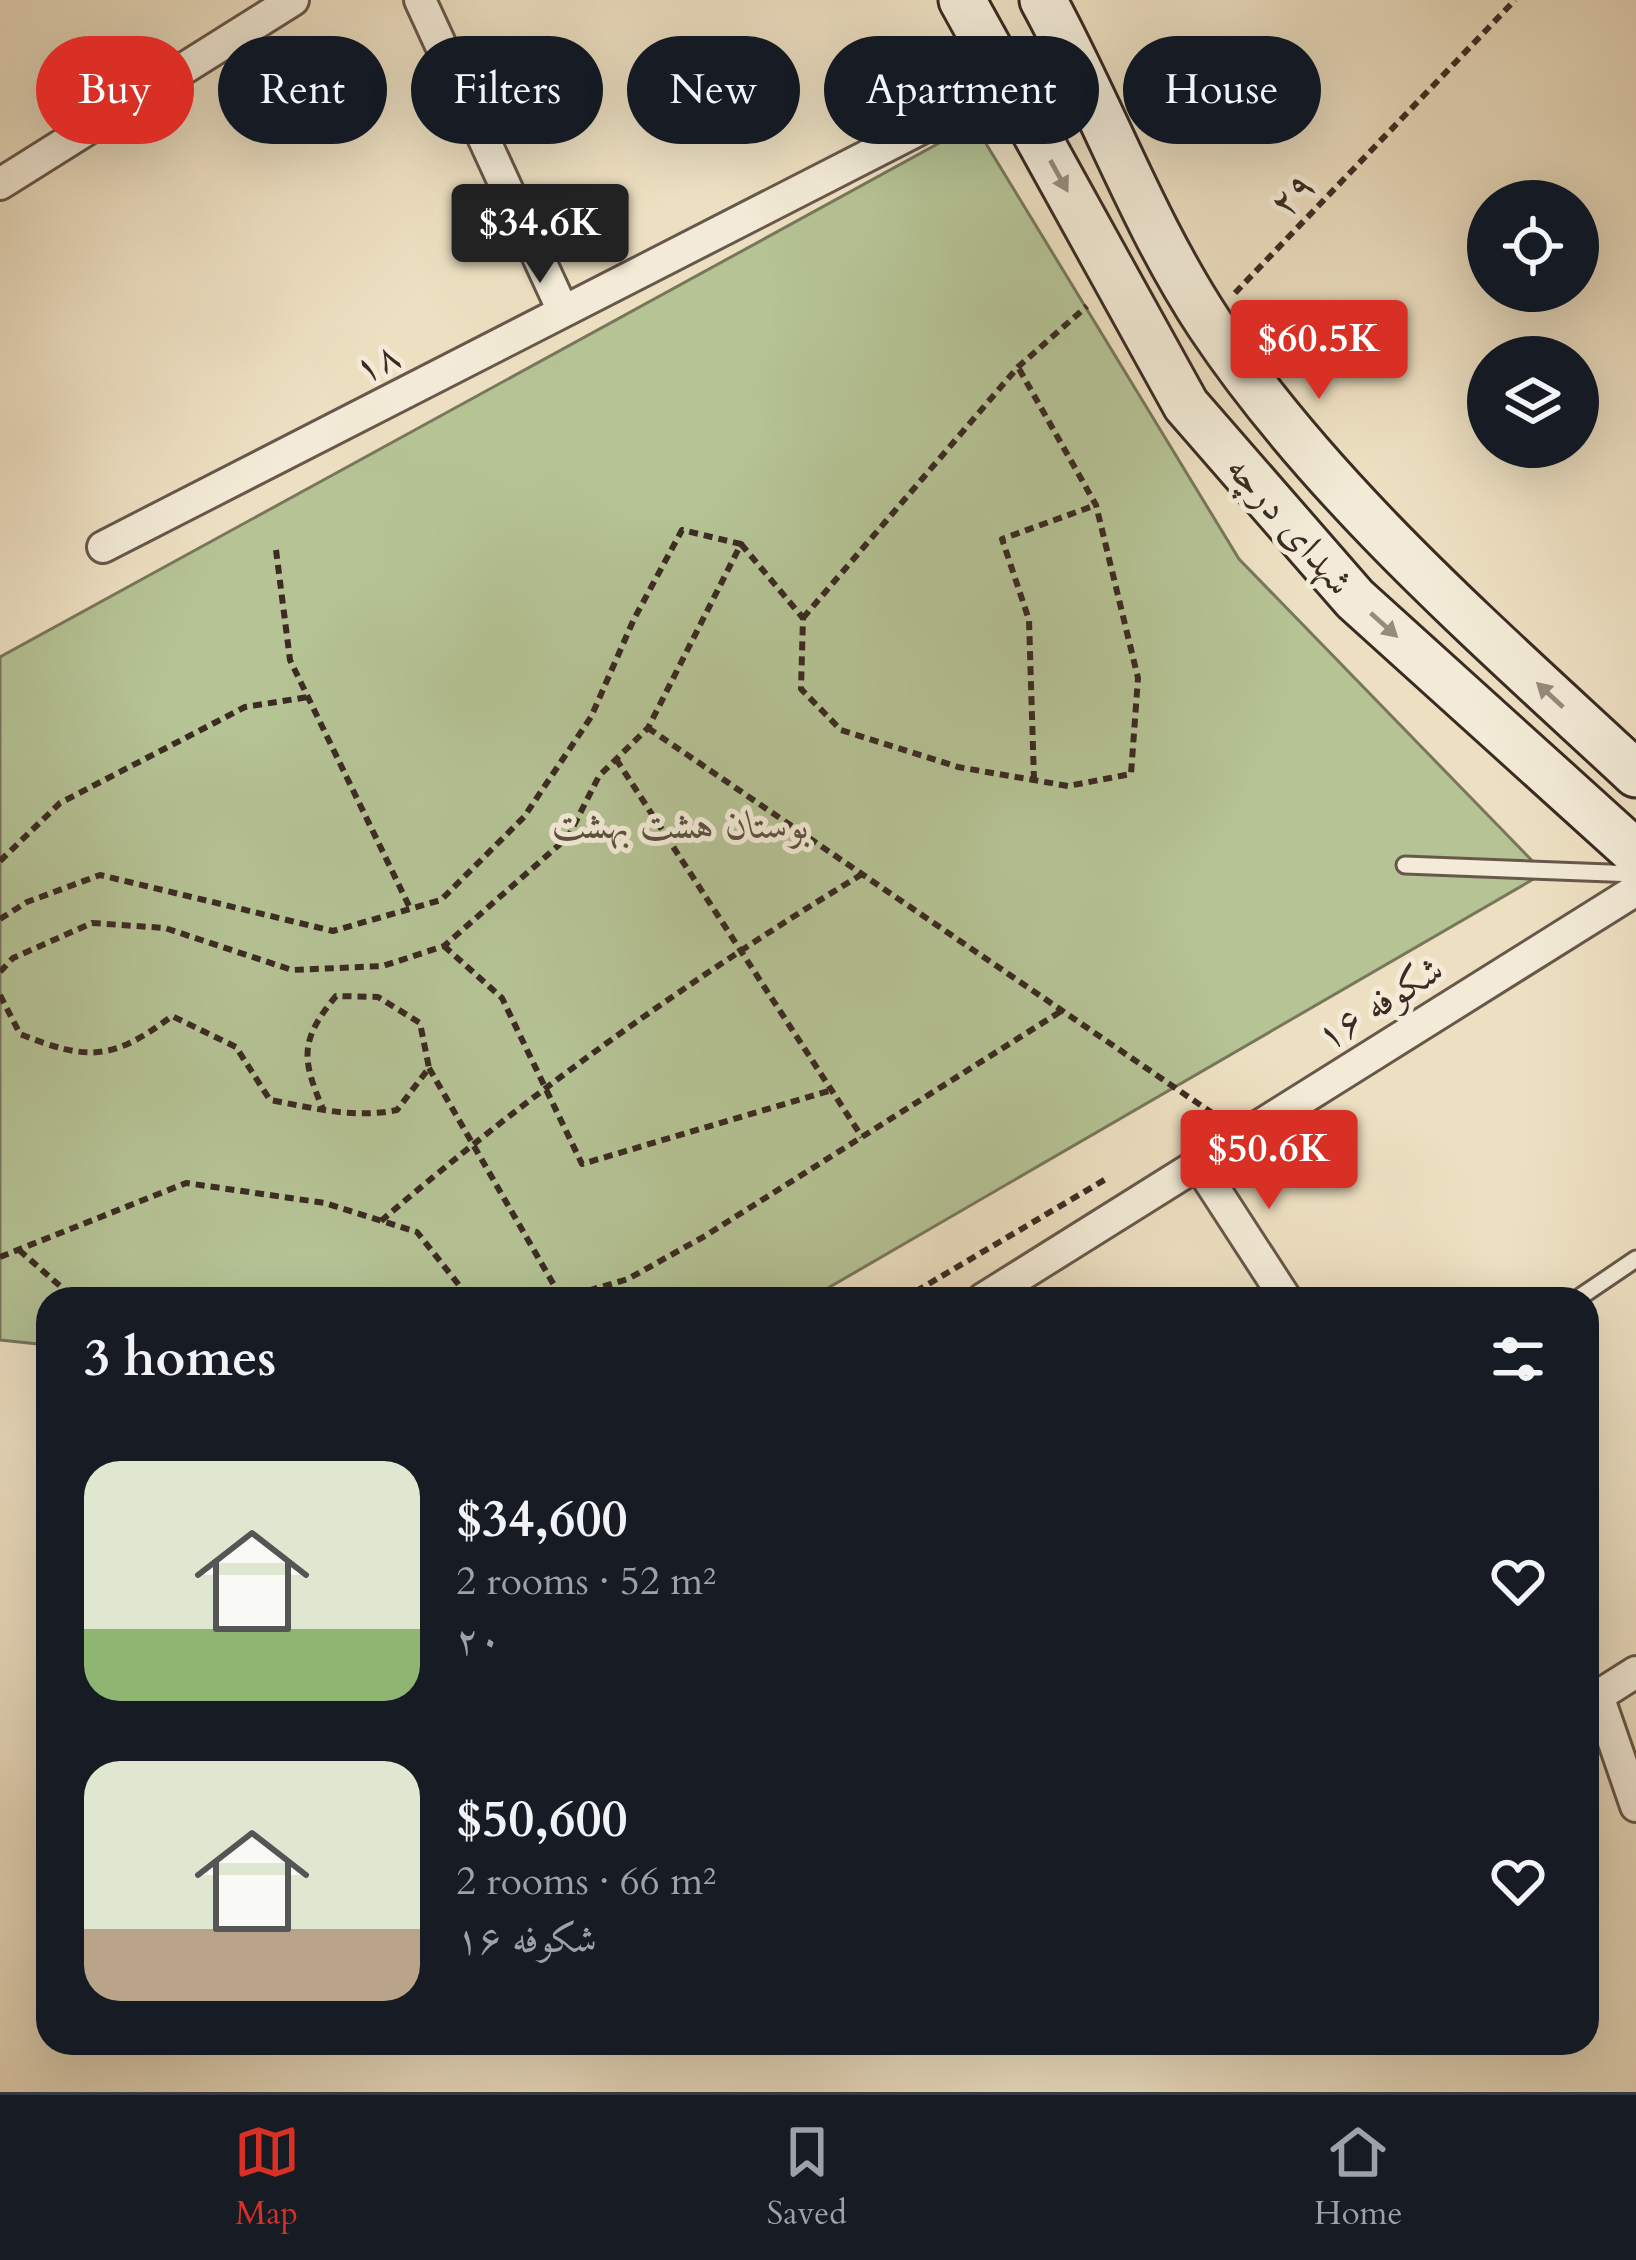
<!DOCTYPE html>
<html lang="en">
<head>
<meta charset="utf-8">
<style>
	body { margin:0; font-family:Cardo,Amiri,serif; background:#20242c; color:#f1f3f6; height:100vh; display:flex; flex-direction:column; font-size:45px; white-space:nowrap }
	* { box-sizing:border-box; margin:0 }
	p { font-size:39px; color:#9ea1a6 }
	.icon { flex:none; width:66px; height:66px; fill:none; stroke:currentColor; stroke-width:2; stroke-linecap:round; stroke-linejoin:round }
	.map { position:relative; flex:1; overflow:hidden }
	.panel { position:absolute; left:36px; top:1287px; width:1563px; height:768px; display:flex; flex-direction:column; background:#171b24; border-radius:36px; box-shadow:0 12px 48px #0002 }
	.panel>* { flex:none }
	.guide { position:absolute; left:36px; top:36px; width:1566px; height:108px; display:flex; gap:24px }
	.fabs { position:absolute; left:1467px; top:180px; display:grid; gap:24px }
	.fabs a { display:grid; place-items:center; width:132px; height:132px; border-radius:50%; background:#171b24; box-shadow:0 12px 48px #0002; font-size:60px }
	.price { position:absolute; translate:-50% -102px; padding:0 27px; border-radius:12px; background:#d93025; color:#fff; font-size:39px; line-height:78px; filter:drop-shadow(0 3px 6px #0008) }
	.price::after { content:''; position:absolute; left:50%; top:72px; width:36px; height:27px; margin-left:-18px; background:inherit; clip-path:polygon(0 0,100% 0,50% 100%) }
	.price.current { background:#222; color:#fff }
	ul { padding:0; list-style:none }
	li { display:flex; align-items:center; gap:36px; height:300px; padding:0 48px }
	li span { display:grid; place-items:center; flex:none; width:336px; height:240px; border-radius:36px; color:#555 }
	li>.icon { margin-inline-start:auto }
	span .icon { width:144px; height:144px; fill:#fffc; stroke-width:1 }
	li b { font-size:51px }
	h2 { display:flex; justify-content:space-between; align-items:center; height:144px; padding:0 48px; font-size:51px }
	.chip { padding:0 42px; border-radius:54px; background:#171b24; box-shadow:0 12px 48px #0002; font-size:42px; line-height:108px }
	.chip.current { background:#d93025; color:#fff }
	.tabs { display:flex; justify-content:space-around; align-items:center; height:168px; border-top:3px solid #363941; background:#171b24; font-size:33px; color:#9ea1a6 }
	.tabs a { display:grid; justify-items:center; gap:6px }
	.tabs .current { color:#d93025 }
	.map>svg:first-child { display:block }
	.green { fill:#b5c395; stroke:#78775c; stroke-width:3 }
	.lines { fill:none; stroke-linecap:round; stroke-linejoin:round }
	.service-casing { stroke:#68584b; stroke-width:21 }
	.minor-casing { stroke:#68584b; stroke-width:36 }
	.secondary-casing { stroke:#3b2b23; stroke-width:51 }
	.path { stroke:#3b2b23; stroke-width:6; stroke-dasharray:9 6; stroke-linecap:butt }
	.service { stroke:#f3ebd7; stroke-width:15 }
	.minor { stroke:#f3ebd7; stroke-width:30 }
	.secondary { stroke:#f3ebd7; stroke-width:45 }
	.oneway { fill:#978b7d }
	.labels { text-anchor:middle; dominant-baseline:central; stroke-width:10; stroke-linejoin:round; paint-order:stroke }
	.street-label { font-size:39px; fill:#3b2b23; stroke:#f3ebd7 }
	.park-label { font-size:39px; font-style:italic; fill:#5a5140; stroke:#f3ebd7 }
</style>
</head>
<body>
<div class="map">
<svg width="1636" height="2092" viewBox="0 0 1636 2092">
	<rect width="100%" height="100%" fill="#ede0c2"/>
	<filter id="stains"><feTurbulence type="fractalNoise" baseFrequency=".00167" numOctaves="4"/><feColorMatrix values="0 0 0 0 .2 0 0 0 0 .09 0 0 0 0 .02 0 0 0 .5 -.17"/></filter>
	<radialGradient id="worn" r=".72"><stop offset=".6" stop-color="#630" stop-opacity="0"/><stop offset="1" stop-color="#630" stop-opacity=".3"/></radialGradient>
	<!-- green -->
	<polygon class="green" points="974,124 1239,559 1544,873 809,1299 48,1299 48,1345 0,1340 0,657"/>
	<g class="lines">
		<!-- service casing -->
		<g class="service-casing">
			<g id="service">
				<polyline points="1405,865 1636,874"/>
				<polyline points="1577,1299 1636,1259"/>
			</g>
		</g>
		<!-- minor casing -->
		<g class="minor-casing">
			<g id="minor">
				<polyline points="420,0 563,311"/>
				<polyline points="0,184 293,0"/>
				<polyline points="103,547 1008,84"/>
				<polyline points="1197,1162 1286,1299"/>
				<polyline points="983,1299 1636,890"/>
				<polyline points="1598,1696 1636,1806"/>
				<polyline points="1587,1703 1636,1672"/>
			</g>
		</g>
		<!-- secondary casing -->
		<g class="secondary-casing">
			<g id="secondary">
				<polyline points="962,0 1186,405 1355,599 1636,853"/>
				<path d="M1043,0C1101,106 1143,224 1210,325C1323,494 1488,636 1636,774"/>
			</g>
		</g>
		<!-- path -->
		<g class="path">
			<polyline points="1235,293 1515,0"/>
			<polyline points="741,544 803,618 801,689 841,730 958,767 1068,786 1131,774 1138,678 1096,505 1018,367"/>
			<polyline points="276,550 290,660 410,908"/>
			<polyline points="803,618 1018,367 1087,306"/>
			<polyline points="648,728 1215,1115"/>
			<polyline points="616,759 862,1137"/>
			<polyline points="1034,780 1029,620 1002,539 1096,505"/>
			<polyline points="0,861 60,803 245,707 308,697"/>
			<polyline points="0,919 27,902 100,875 333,931 441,900 524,817 591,717 634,619 682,530 741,544 648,728 599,776 568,837 444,946 383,966 292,970 165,928 92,923 13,958 0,972"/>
			<polyline points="444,946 502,998 582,1164 832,1090"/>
			<path d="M0,995L20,1034C88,1061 112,1061 172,1016L236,1047L270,1100C314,1108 354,1119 397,1110L429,1068L420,1023L378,997L336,996C300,1040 301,1058 323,1109"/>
			<polyline points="429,1068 562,1299"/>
			<path d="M381,1221C532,1091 694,976 864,873"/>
			<polyline points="19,1250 75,1299"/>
			<polyline points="0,1257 186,1183 325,1203 417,1232 470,1299"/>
			<polyline points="560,1299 628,1279 705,1236 1063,1010"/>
			<polyline points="903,1299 1106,1179"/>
		</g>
		<!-- service -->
		<use href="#service" class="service"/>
		<!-- minor -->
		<use href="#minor" class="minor"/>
		<!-- secondary -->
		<use href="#secondary" class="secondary"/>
	</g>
	<!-- one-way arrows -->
	<defs><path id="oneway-solid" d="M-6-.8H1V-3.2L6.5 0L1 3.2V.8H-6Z" transform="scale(3)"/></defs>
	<g class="oneway">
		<use href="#oneway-solid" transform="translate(1059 176) rotate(61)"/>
		<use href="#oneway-solid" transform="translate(1384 625) rotate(42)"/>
		<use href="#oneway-solid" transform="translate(1550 695) rotate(-137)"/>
	</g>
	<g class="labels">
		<!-- street labels -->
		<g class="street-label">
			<text transform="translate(1292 194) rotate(-46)">۲۹</text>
			<text transform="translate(377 362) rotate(-27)">۱۸</text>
			<text transform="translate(1290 525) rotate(49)">شهدای درچه</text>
			<text transform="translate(1380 1003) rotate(-32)">شکوفه ۱۶</text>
		</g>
		<!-- park labels -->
		<g class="park-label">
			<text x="681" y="825">بوستان هشت بهشت</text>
		</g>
	</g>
	<rect width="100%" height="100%" filter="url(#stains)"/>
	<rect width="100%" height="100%" fill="url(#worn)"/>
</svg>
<div class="fabs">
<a><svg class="icon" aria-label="locate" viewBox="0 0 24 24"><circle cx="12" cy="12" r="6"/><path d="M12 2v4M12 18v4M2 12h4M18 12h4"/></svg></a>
<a><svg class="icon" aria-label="layers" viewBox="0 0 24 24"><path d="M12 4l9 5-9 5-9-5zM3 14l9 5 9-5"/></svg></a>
</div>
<b class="price current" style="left:540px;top:286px">$34.6K</b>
<b class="price" style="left:1319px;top:402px">$60.5K</b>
<b class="price" style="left:1269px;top:1212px">$50.6K</b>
<div class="guide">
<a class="chip current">Buy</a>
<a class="chip">Rent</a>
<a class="chip">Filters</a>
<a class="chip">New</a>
<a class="chip">Apartment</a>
<a class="chip">House</a>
</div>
<section class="panel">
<h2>3 homes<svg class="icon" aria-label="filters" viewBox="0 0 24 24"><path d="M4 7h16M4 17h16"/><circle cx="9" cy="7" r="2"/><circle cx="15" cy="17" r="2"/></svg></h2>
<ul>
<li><span style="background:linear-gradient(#dfe7d0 70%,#8fb573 0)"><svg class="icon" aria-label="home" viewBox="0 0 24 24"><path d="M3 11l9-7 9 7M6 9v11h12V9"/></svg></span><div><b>$34,600</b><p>2 rooms · 52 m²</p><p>۲۰</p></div><svg class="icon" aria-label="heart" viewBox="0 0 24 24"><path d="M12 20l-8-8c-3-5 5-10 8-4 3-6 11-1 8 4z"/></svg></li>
<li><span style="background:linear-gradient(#dfe7d0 70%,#b9a48a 0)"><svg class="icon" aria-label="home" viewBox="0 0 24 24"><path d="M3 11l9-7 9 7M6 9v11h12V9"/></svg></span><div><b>$50,600</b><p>2 rooms · 66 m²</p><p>شکوفه ۱۶</p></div><svg class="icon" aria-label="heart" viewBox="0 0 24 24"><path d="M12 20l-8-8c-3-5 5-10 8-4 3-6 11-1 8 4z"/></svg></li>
</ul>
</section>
</div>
<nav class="tabs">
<a class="current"><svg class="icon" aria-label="map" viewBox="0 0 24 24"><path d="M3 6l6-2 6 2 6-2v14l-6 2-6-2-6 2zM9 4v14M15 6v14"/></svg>Map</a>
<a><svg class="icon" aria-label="saved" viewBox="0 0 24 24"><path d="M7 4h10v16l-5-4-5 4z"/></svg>Saved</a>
<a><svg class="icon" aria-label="home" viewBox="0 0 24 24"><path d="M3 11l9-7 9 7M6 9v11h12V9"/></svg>Home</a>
</nav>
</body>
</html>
